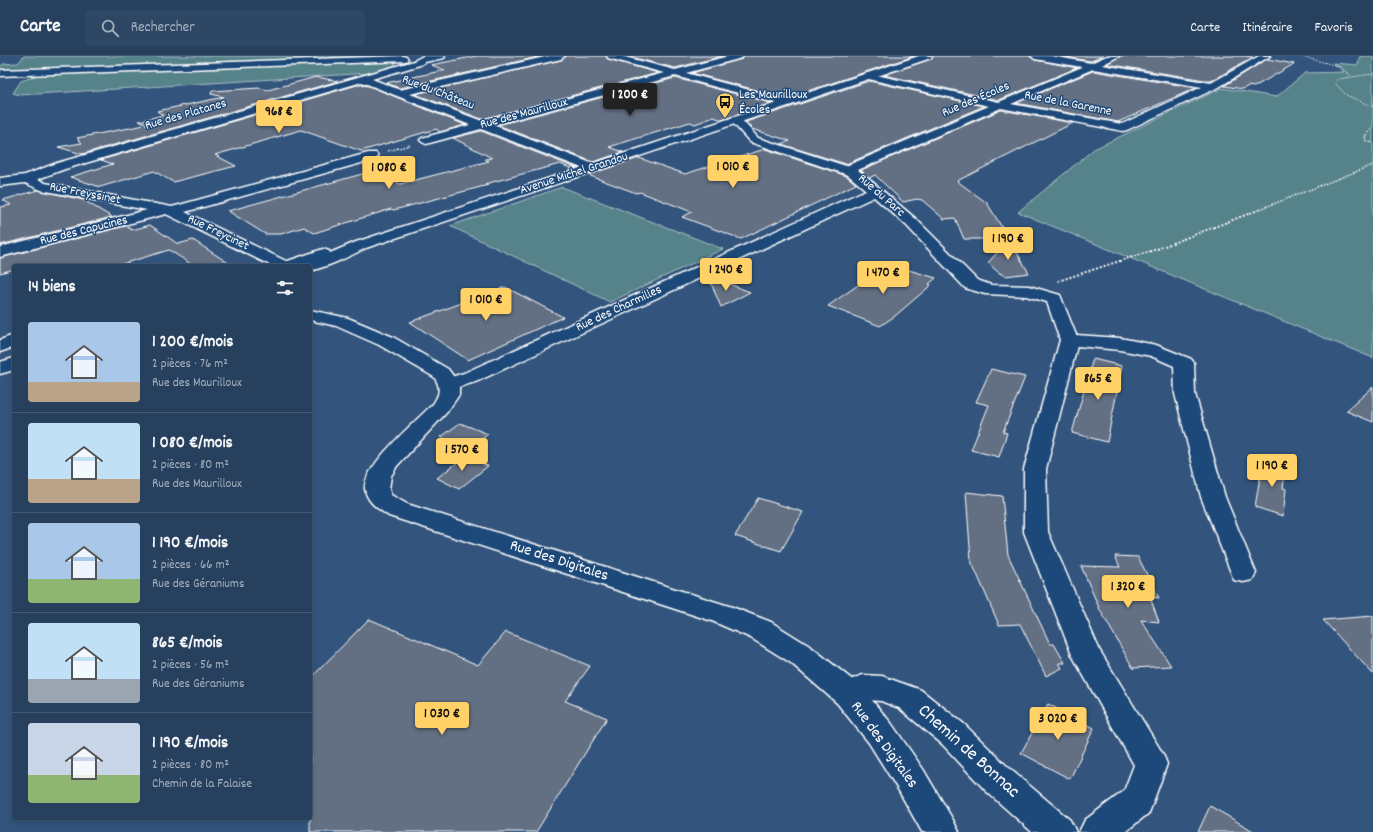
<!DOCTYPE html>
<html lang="fr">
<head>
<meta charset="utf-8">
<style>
	body { margin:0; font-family:Dekko,sans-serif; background:#2e4764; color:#f1f3f6; height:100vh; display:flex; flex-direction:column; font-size:15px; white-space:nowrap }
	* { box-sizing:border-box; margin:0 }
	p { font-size:13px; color:#a4afbc }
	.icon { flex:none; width:22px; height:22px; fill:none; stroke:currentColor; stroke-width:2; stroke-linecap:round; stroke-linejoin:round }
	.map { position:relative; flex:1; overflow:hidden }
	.drawer { position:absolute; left:12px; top:208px; width:300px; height:556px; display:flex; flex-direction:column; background:#26405e; border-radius:4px; box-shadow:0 2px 6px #0003,0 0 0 1px #425973 }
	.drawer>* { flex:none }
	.price { position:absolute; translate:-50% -34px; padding:0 9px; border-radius:4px; background:#ffd166; color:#111; font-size:13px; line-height:26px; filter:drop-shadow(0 1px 2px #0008) }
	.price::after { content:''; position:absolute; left:50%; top:24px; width:12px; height:9px; margin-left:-6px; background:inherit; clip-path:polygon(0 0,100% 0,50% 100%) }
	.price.active { background:#222; color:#fff }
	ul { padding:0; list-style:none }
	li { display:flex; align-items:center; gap:12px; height:100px; padding:0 16px }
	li+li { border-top:1px solid #425973 }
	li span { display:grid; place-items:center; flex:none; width:112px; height:80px; border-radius:4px; color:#555 }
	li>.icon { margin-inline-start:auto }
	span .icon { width:48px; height:48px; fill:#fffc; stroke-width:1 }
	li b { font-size:17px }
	h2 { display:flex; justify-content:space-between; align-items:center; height:48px; padding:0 16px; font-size:17px }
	header { display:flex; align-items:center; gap:24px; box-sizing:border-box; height:56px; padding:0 20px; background:#26405e; border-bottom:1px solid #425973 }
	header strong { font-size:19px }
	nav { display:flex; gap:22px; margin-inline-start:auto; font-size:14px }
	.search { width:280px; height:36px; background:#2e4764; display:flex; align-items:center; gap:10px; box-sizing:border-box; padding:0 14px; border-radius:4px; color:#a4afbc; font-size:15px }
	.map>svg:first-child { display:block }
	.green { fill:#57828a; stroke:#abc0c4 }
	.building { fill:#636f83; stroke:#fff }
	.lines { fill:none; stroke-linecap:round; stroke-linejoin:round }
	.street-casing { stroke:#fff; stroke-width:3 }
	.secondary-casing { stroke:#fff; stroke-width:3 }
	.path-far2 { stroke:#fff; stroke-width:1; stroke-dasharray:1.5 1.5; stroke-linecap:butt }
	.path-far1 { stroke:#fff; stroke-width:1.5; stroke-dasharray:1.5 1.5; stroke-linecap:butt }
	.path { stroke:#fff; stroke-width:2; stroke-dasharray:2 2; stroke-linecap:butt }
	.street { fill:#1f4a7a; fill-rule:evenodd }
	.secondary { fill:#1f4a7a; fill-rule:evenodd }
	.labels { text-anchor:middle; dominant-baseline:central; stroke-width:3; stroke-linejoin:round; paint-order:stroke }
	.far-street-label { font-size:13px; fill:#fff; stroke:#1f4a7a }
	.far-poi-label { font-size:13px; fill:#fff; stroke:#1f4a7a; text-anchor:start }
	.street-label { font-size:16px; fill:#fff; stroke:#1f4a7a }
	.near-street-label { font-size:19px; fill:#fff; stroke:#1f4a7a }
</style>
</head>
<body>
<header>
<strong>Carte</strong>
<div class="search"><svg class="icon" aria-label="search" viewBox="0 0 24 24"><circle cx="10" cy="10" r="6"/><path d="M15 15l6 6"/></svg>Rechercher</div>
<nav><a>Carte</a><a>Itinéraire</a><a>Favoris</a></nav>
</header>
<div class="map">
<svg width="1373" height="776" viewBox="0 0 1373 776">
	<rect width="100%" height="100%" fill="#33557d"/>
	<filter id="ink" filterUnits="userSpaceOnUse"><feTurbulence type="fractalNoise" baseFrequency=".025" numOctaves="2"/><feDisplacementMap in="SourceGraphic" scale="8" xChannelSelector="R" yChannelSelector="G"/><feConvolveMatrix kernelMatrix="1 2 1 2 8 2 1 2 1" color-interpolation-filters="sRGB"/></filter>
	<g filter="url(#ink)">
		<!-- green -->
		<g class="green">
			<polygon points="24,0 403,0 0,15 0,11 3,8 18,7"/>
			<polygon points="1360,0 1373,0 1373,302 1018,156 1094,93 1222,32 1276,41 1305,17 1344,16 1333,7 1358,9"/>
			<polygon points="397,5 393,11 370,17 20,39 13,37 21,25 44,17"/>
			<polygon points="562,131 723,193 610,246 450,170"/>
		</g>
		<!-- building -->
		<g class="building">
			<polygon points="477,0 542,0 400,32 386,27 445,14 431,9"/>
			<polygon points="566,0 606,0 608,3 658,17 482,63 415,38 561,4"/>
			<polygon points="627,0 723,0 675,12"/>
			<polygon points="744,0 914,0 786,42 692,17 742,3"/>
			<polygon points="933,0 1030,0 1035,4 1077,12 999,44 884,19 931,3"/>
			<polygon points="1060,0 1103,0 1091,5"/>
			<polygon points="1120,0 1244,0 1253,1 1211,25 1107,8"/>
			<polygon points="1267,3 1294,8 1254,31 1248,30 1243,33 1224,30"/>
			<polygon points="1093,15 1196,32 1118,66 1016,47"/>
			<polygon points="316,21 338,25 82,98 58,91 82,87 77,82 150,68 139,65 163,59 157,55 224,41 211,38 212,35 259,32 268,34"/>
			<polygon points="675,22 771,47 722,64 714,61 695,68 690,66 609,91 623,96 593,106 498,69"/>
			<polygon points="869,25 984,50 846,108 781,88 790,85 752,73 746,66"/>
			<polygon points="357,29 369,30 465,69 440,76 436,73 361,95 301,74 215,99 236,110 173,126 154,115 100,131 70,121 113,108 101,104"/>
			<polygon points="1001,54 1073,67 957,125 987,147 1009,183 964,183 955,162 944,163 922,144 917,143 903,146 875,119 869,122 861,114"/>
			<polygon points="481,75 576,112 573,113 560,108 485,128 488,129 394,154 391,153 314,177 304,171 281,178 265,178 228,155 373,115 400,128 489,105 485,103 492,102 453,82"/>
			<polygon points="765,93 847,120 856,128 741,183 682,161 692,156 640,136 636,137 588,119 639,102 685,118"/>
			<polygon points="38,134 83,144 112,161 0,189 0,151 11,149 3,144"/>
			<polygon points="150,169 178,188 193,184 233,210 194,210 169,194 115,210 14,210 14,213 0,217 0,202 126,170 132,174"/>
			<polygon points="1009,183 1029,217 1005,220 998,216 988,207"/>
			<polygon points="888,208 936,222 929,228 931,229 895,260 880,270 828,250"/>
			<polygon points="708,220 750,236 721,251"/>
			<polygon points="505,231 563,261 468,304 410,266"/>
			<polygon points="1093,303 1122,310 1107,386 1072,377"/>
			<polygon points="991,313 1025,321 1003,376 1007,377 999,401 971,394 989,349 976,346"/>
			<polygon points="1373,331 1373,366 1346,355"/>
			<polygon points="460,367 488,378 469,393 441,381"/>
			<polygon points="466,400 488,410 459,433 437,422"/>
			<polygon points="1263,403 1286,410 1283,432 1286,433 1283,460 1255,451"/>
			<polygon points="966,436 1002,440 1008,499 1050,588 1054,588 1065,607 1059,607 1062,612 1046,620 1020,568 999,569 980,525 971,505"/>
			<polygon points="758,442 803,456 781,495 735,480"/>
			<polygon points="1115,500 1138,501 1159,542 1150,541 1159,566 1141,564 1171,610 1133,612 1100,554 1081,510 1120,511"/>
			<polygon points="1373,560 1373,618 1323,564"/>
			<polygon points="369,563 478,609 506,576 590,610 565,645 607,662 536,776 310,776 310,623"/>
			<polygon points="1048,648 1094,672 1070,723 1021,697"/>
			<polygon points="1210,750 1255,776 1198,776"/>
		</g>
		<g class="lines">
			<!-- street casing -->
			<g class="street-casing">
				<g id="street">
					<polygon points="403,0 406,1 408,3 406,5 0,20 1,14"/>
					<polygon points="423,0 445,0 444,2 425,6 420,9 372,23 400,34 549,0 565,0 561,3 410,38 482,65 664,17 608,2 607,0 621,0 675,14 729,0 743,0 742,2 686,17 791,45 792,47 787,50 675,20 493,69 596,109 598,112 596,115 592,116 481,73 426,88 422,86 420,84 422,82 470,69 362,26 65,113 38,123 45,127 172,151 368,97 376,97 378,100 376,103 185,156 290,207 292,210 272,210 166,158 0,201 0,191 147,154 41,134 25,127 0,130 0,122 25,119 57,107 414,5"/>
					<path d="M1031,0H1051L1091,7L1107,0H1119L1102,9L1211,27L1259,0H1270L1219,31L1127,74L1123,75L1001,52L858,114L916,163L977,224L991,229L1029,230L1060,239L1076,279L1120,282L1156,289L1191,303L1194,307L1195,338L1225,441L1256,517L1252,524L1243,526L1234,524L1201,441L1175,338L1174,310L1151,300L1120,294L1077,290L1046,413L1048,476L1100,595L1163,698L1167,708L1149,757L1125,776H1079L1085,764L1124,735L1134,709L1072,599L1024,476V413L1060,284L1047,246L1026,240L985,238L965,232L906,169L874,141L478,325L449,334L442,332L439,328L442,324L464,317L866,134L848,119L750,86L732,66L730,64L732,62H740L758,82L846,110L989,50L864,22L862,20L864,18L867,17L999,46L1082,11L1035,3ZM1093,13L1202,31L1122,68L1011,48Z"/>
					<polygon points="14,279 14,291 0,296 0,284"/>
					<polygon points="863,619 882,620 921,634 964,668 1010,713 1070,764 1076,776 1032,776 986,735 942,688 899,652 881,645 865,644 848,651 837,647 833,638 837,629"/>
				</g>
			</g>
			<!-- secondary casing -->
			<g class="secondary-casing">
				<g id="secondary">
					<path d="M919,0H932L931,2L366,192C348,201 330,210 310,215V210H280L282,207L317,195L323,193L329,195L330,197L356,186Z"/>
					<path d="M310,254L348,262L393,281L448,313L459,328V339L447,356L397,410L391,420L389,433L391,439L407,448L732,551L771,566L811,591L859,629L891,667L923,713L953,764L959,776H922L899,735L869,687L837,647L791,607L751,582L712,565L389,460C379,453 367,447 365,433C362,411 417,364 433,348C440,338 441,331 434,321L379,289L336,270L310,264Z"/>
					<polygon points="14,302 14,314 0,318 0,306"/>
				</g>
			</g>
			<!-- path-far2 -->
			<g class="path-far2">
				<polyline points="1298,0 1339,10 1351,20"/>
				<polyline points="1373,18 1338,23 1335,27 1346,39 1373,51"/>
			</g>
			<!-- path-far1 -->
			<g class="path-far1">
				<polyline points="1373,72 1365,80 1366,85 1373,87"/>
				<polyline points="388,95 410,89"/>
				<polyline points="1258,154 1373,109"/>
			</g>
			<!-- path -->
			<polyline class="path" points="1058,225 1157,193 1261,153"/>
			<!-- street -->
			<use href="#street" class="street"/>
			<!-- secondary -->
			<use href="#secondary" class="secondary"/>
		</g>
	</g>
	<!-- icons -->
	<defs>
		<g id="bus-pin" transform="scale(1)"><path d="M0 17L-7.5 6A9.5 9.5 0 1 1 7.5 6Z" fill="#ffd166" stroke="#1f4a7a"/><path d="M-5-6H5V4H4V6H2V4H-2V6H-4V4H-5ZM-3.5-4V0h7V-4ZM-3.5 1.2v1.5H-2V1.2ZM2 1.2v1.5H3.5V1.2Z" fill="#111"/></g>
	</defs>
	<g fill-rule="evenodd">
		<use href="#bus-pin" x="725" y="46"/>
	</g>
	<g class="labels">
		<!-- far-street labels -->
		<g class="far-street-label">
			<text transform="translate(438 37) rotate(21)">Rue du Château</text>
			<text transform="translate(976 44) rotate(-23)">Rue des Écoles</text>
			<text transform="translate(1068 48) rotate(11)">Rue de la Garenne</text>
			<text transform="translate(524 58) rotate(-15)">Rue des Maurilloux</text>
			<text transform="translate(186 59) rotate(-16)">Rue des Platanes</text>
			<text transform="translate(574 118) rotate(-18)">Avenue Michel Grandou</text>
			<text transform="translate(85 138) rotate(11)">Rue Freyssinet</text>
			<text transform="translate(881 140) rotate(41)">Rue du Parc</text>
			<text transform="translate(84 175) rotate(-14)">Rue des Capucines</text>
			<text transform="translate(218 177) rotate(26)">Rue Freycinet</text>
			<text transform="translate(619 253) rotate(-25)">Rue des Charmilles</text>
		</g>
		<!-- far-poi labels -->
		<g class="far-poi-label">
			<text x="739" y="39">Les Maurilloux<tspan x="739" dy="15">Écoles</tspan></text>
		</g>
		<!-- street labels -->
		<g class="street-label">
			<text transform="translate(559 505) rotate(18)">Rue des Digitales</text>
			<text transform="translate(884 689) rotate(54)">Rue des Digitales</text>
		</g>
		<!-- near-street labels -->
		<g class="near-street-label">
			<text transform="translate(968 696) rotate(42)">Chemin de Bonnac</text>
		</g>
	</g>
</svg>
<b class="price active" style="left:630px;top:61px">1 200 €</b>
<b class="price" style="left:279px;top:78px">968 €</b>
<b class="price" style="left:733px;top:133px">1 010 €</b>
<b class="price" style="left:389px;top:134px">1 080 €</b>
<b class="price" style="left:1008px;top:205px">1 190 €</b>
<b class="price" style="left:726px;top:236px">1 240 €</b>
<b class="price" style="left:883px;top:239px">1 470 €</b>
<b class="price" style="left:486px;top:266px">1 010 €</b>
<b class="price" style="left:1098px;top:345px">865 €</b>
<b class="price" style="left:462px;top:416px">1 570 €</b>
<b class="price" style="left:1272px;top:432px">1 190 €</b>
<b class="price" style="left:1128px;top:553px">1 320 €</b>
<b class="price" style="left:442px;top:680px">1 030 €</b>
<b class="price" style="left:1058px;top:685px">3 020 €</b>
<section class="drawer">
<h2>14 biens<svg class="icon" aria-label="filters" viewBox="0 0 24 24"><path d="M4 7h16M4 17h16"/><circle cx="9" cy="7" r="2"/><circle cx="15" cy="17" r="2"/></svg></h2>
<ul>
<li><span style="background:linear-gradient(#a9c7e8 75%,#b9a48a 0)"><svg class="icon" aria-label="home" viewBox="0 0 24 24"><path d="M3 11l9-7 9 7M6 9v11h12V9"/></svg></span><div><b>1 200 €/mois</b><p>2 pièces · 76 m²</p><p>Rue des Maurilloux</p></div></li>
<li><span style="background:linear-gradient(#bfe0f5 70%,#b9a48a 0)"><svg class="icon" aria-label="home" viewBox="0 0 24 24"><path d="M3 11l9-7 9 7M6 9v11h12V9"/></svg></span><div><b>1 080 €/mois</b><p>2 pièces · 80 m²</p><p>Rue des Maurilloux</p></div></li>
<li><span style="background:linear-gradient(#a9c7e8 70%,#8fb573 0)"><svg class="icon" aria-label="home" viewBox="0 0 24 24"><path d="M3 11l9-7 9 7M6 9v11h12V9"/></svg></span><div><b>1 190 €/mois</b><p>2 pièces · 66 m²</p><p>Rue des Géraniums</p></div></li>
<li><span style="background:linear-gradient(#bfe0f5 70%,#9aa5b1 0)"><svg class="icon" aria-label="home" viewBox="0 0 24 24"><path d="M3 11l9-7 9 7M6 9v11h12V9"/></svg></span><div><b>865 €/mois</b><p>2 pièces · 56 m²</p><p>Rue des Géraniums</p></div></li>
<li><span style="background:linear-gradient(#c9d6e8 65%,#8fb573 0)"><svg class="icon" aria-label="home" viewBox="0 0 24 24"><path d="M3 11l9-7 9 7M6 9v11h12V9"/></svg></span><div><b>1 190 €/mois</b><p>2 pièces · 80 m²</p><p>Chemin de la Falaise</p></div></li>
</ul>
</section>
</div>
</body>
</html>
